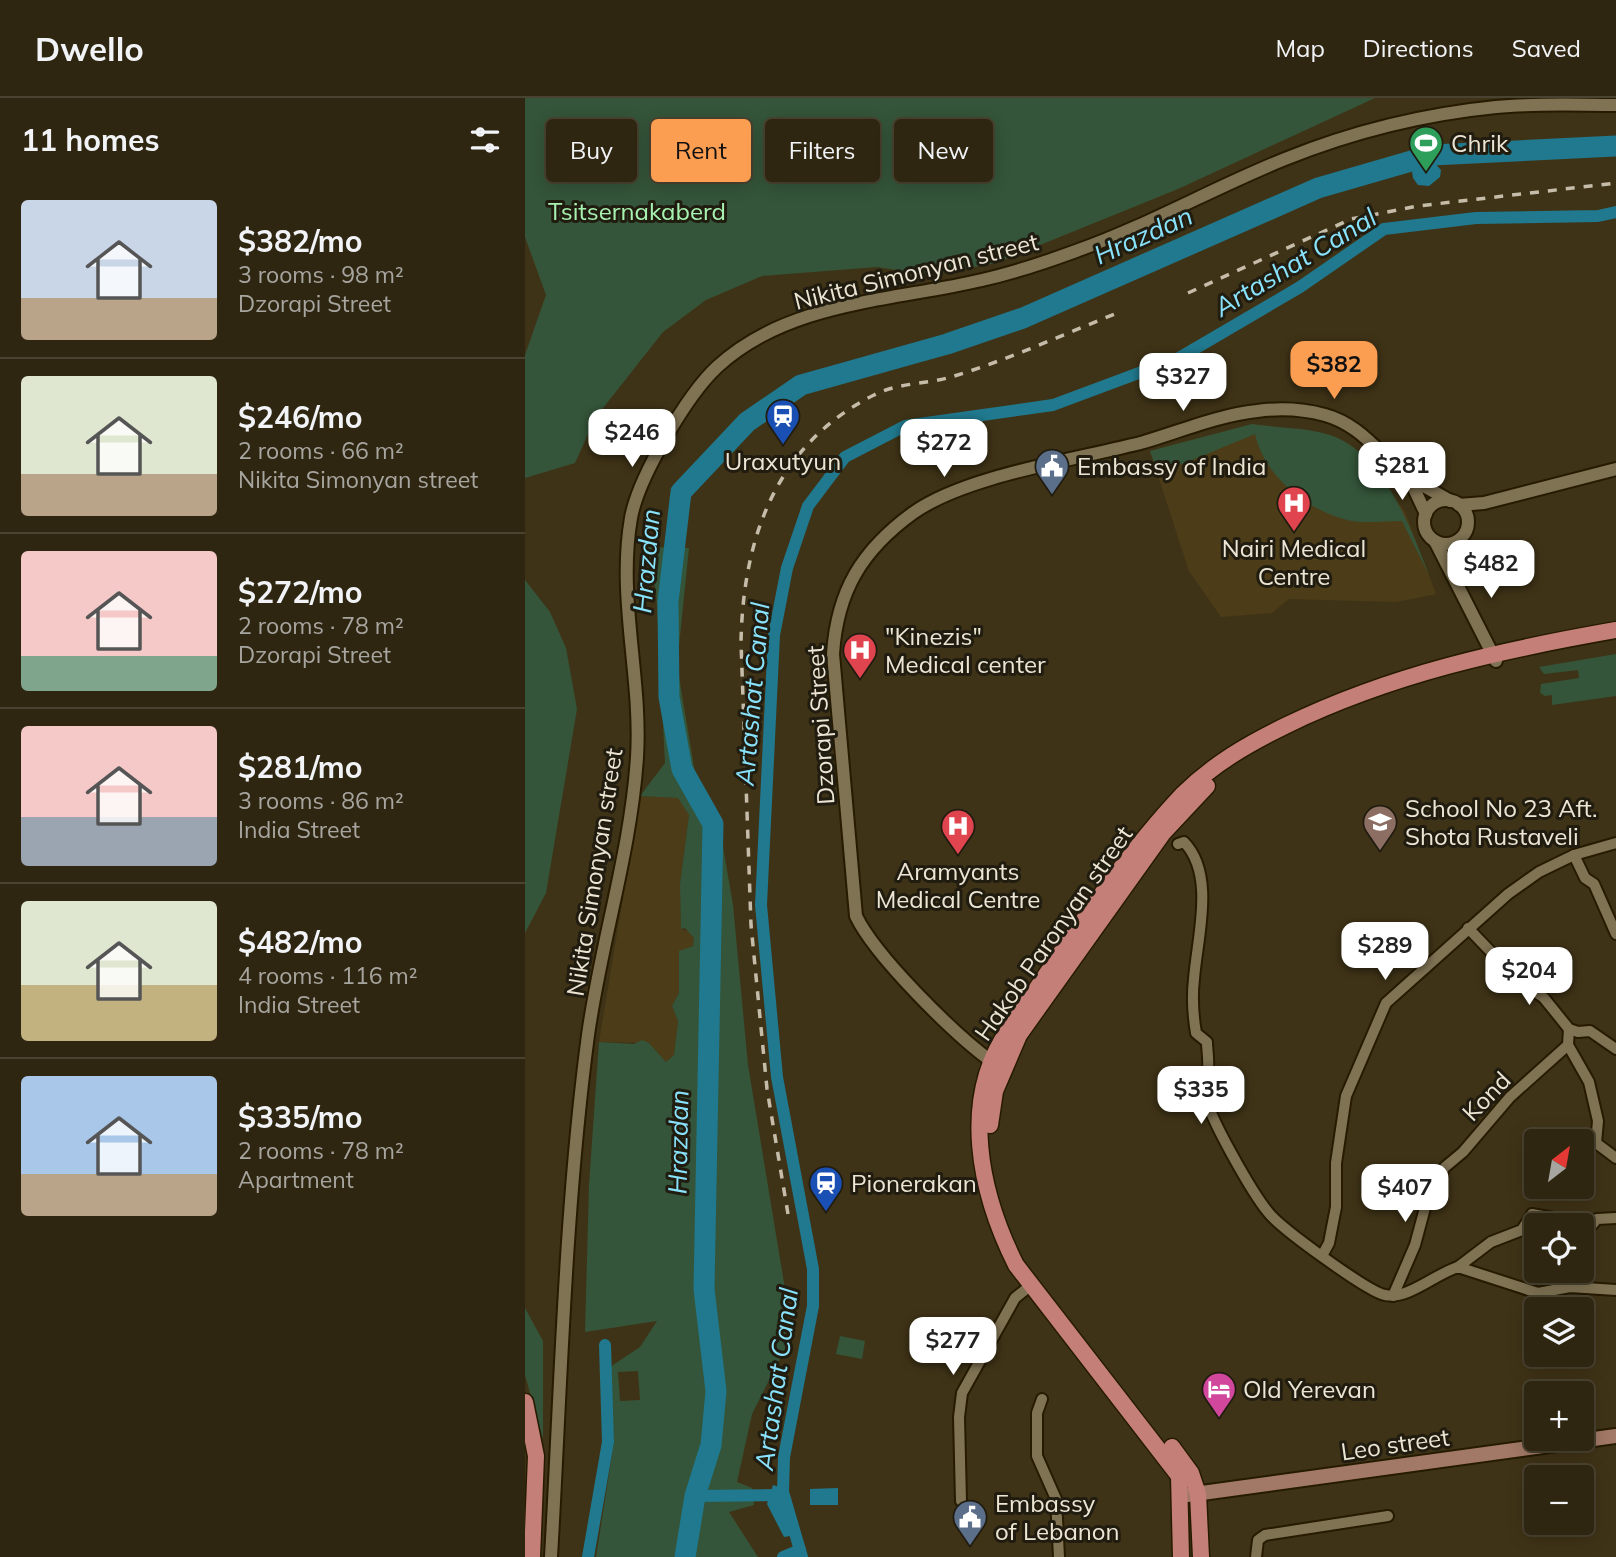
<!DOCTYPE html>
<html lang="en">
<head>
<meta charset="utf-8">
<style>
	body { margin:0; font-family:Mulish,sans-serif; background:#372e1a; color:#f1f3f6; height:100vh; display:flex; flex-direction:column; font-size:26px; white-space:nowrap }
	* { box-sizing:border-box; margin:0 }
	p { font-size:23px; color:#a7a59f }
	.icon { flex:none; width:38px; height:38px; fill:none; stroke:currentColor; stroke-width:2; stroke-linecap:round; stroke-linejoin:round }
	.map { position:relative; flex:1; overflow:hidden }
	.sheet { display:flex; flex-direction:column; background:#2f2611; width:525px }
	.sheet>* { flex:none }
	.guide { position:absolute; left:21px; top:21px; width:665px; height:63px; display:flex; gap:14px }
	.needle { width:46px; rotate:31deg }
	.controls { position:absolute; left:999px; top:1031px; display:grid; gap:14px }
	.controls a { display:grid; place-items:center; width:70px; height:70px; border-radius:7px; background:#2f2611; box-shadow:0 4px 18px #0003,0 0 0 2px #4a4331; font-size:35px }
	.price { position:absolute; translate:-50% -60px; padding:0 16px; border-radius:14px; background:#fff; color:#222; font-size:23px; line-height:46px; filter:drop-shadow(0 2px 4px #0008) }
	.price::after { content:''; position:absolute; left:50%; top:42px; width:21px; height:16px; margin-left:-10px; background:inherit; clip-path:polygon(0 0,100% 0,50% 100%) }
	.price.active { background:#fc9e52; color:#111 }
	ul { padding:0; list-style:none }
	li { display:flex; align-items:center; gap:21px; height:175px; padding:0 21px }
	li+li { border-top:2px solid #4a4331 }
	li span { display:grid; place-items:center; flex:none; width:196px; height:140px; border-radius:7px; color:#555 }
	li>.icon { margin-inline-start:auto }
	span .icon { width:84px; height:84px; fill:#fffc; stroke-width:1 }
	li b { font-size:30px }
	h2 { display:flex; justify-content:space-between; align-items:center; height:84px; padding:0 21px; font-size:30px }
	.tag { padding:0 24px; border-radius:7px; background:#2f2611; box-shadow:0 4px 18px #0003,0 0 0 2px #4a4331; font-size:24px; line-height:63px }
	.tag.active { background:#fc9e52; color:#111 }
	header { display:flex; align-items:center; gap:42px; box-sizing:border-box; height:98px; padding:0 35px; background:#2f2611; border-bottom:2px solid #4a4331 }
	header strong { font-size:33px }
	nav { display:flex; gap:38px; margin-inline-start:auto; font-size:24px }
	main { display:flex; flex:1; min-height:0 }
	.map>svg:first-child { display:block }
	.built { fill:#4c3d18 }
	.green { fill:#345539; fill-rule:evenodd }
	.water { fill:#20798e }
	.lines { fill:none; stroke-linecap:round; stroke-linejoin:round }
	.canal { stroke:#20798e; stroke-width:12 }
	.river { stroke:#20798e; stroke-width:21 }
	.minor-casing { stroke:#261b00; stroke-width:14 }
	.tertiary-casing { stroke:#261b00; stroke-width:16 }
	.secondary-casing { stroke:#261b00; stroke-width:18 }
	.primary-casing { stroke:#261b00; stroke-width:19 }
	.minor { stroke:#807354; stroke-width:10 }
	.tertiary { stroke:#807354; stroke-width:12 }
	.secondary { stroke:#a27966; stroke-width:14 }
	.primary { stroke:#c47f78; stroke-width:16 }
	.rail { stroke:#c5bda9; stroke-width:3.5; stroke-dasharray:9 9; stroke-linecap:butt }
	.labels { text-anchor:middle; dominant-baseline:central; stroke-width:6; stroke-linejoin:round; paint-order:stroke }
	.poi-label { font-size:24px; fill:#ece5d4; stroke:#211c10; text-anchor:start }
	.park-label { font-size:24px; fill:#a7f2b1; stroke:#211c10 }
	.street-label { font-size:24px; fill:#ece5d4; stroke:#211c10 }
	.water-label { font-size:26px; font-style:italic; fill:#89e3fc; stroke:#211c10 }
</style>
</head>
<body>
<header>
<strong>Dwello</strong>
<nav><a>Map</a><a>Directions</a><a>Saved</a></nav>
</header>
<main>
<section class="sheet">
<h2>11 homes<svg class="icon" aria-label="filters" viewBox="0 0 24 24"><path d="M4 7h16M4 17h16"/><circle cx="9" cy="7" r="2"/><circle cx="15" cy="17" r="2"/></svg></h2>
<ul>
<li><span style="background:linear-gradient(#c9d6e8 70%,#b9a48a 0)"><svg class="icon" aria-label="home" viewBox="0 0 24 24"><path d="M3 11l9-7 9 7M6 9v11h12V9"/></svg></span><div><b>$382/mo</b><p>3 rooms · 98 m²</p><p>Dzorapi Street</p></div></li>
<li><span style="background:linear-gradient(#dfe7d0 70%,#b9a48a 0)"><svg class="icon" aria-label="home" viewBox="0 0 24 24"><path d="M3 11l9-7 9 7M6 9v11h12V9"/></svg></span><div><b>$246/mo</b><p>2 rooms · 66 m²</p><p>Nikita Simonyan street</p></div></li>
<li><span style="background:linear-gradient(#f6c9c9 75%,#7fa58c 0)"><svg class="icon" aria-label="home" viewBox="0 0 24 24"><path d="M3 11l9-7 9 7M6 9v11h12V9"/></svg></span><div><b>$272/mo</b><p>2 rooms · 78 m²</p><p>Dzorapi Street</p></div></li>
<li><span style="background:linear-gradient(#f6c9c9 65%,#9aa5b1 0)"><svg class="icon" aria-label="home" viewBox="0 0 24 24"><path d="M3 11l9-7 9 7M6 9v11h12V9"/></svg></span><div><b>$281/mo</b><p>3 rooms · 86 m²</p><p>India Street</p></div></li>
<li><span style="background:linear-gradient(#dfe7d0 60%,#c2b280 0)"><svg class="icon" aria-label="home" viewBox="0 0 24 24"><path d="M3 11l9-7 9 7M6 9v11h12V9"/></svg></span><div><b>$482/mo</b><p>4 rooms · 116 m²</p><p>India Street</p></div></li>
<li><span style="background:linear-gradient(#a9c7e8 70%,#b9a48a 0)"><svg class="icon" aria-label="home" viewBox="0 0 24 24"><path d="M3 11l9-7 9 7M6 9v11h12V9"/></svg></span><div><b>$335/mo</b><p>2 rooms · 78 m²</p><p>Apartment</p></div></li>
</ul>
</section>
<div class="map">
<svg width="1091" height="1459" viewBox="0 0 1091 1459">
	<rect width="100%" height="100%" fill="#3f3317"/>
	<!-- built -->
	<g class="built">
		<polygon points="727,326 808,338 842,362 880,414 911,496 871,504 764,501 747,515 696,519 664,473 625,353"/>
		<polygon points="115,698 154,700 164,717 155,786 156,831 166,834 169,840 168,848 154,854 154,895 147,908 153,923 149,957 141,964 124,945 74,944"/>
	</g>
	<!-- green -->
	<g class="green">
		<polygon points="0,0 850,0 653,91 471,165 404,177 352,169 237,178 181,202 138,234 71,319 50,365 0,380 0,257 21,197 0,139"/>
		<path d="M727,326C752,330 784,329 808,338C860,358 886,431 904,477L877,423C859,423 839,426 822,422C782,412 739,378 730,336L660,365L632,373L625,353Z"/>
		<path d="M118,449L164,450L152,567L170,675L195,731L208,807L223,967L261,1197L260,1251L227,1316L212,1384L227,1390L229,1407L204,1414L233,1459H71L89,1344L85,1269L115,1249L132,1223L60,1234L64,1087L74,944L109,946L117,942L124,945L141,964L149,957L153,923L147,908L154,895V853L168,848L169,840L160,830L156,831L155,786L164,717L153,700L115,698L140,665L131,492ZM113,1273L115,1302L95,1303L93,1274Z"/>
		<polygon points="0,482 25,514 41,550 52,611 21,795 0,835"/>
		<polygon points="1091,556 1091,598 1027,607 1027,597 1020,598 1015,595 1016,586 1054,580 1053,572 1019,576 1014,569"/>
		<polygon points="0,1210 18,1243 18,1341 0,1277"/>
		<polygon points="315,1238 340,1243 337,1261 311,1256"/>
	</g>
	<!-- water -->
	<g class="water">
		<polygon points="906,61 916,72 915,79 904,88 893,87 888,80 886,67"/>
		<polygon points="248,1387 254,1389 265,1438 259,1439 242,1406"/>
		<polygon points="313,1390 313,1407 285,1407 285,1391"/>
	</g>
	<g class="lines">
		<!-- canal -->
		<g class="canal">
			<polyline points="170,1398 249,1397 252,1407"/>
			<polyline points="63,1459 83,1344 80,1247"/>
			<polyline points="258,1459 275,1452"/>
			<polyline points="277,1459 258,1394 259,1359 288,1208 288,1171 252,979 236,807 249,537 262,470 283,408 320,359 380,328 528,307 654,260 775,189 859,131 951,120 1073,118 1091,114"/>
		</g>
		<!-- river -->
		<polyline class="river" points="160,1459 170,1398 186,1347 191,1293 179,1191 188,726 157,671 144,599 143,504 156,394 222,324 276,287 422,246 498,220 793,90 907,57 1091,48"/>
		<!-- minor casing -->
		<g class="minor-casing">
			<g id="minor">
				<path d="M653,746L659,744C691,777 672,840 669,881C667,898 668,917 671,935L682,944C682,952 684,961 683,970C683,978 679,989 680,996C683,1018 728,1096 743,1114C754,1129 843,1194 860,1197C883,1202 910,1176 933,1169L1013,1195L1045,1189L1091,1192"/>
				<polyline points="1049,757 1060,780 1069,786 1091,836"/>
				<polyline points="943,830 990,879 1019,900 1044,931 1053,934 1065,933 1091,951"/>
				<polyline points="1043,947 1064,984 1073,1023 1071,1045 1091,1060"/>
				<polyline points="798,1156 804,1145 811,1109 811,1065 821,998 861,905 983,796 1014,774 1049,757 1091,745"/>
				<polyline points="933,1169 966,1144 997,1132 1007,1116 1067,1127 1072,1121 1091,1120"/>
				<polyline points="868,1198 890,1147 904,1095 920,1069 938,1054 985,999 1043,947 1044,931"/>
				<polyline points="517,1301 512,1315 512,1358 531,1401 534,1459"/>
				<polyline points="436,1403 434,1319 437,1295 490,1200 506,1187"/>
				<polyline points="731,1459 733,1442 740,1437 863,1418"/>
			</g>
		</g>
		<!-- tertiary casing -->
		<g class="tertiary-casing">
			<g id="tertiary">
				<polyline points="883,378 901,416"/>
				<circle cx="921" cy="424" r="22"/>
				<polyline points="934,407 959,405 1091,371"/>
				<polyline points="910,443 971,563"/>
				<polyline points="935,477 930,466 935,441"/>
				<path d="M466,963C429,936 350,858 331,818L308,556C312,493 337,452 388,415C441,377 555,361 619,344C656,333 694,317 732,313C754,310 778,311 800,317C837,327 855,358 884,379C897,388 912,395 925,403"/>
				<path d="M26,1459C36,1285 40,1110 63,937C76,844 106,753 112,659C117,579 92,500 106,420C113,380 162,297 192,269C263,203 369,203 457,182C488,175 521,164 551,153C622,128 690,89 760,61C827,34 900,16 971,9C1011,5 1051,7 1091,7"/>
			</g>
		</g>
		<!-- secondary casing -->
		<g class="secondary-casing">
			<polyline id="secondary" points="655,1398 1091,1338"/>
		</g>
		<!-- primary casing -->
		<g class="primary-casing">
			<g id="primary">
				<polyline points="465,1027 470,993 494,937 638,735 682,688"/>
				<polyline points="0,1304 11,1358 7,1459"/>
				<polyline points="647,1349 666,1375 673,1396 676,1459"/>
				<path d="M656,1459L654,1378L491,1167C455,1095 434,1002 484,931C539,852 591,767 657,697C688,666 723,646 762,627C867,576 977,552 1091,532"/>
			</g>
		</g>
		<!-- minor -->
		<use href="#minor" class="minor"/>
		<!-- tertiary -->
		<use href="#tertiary" class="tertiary"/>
		<!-- secondary -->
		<use href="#secondary" class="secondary"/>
		<!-- primary -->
		<use href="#primary" class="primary"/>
		<!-- rail -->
		<g class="rail">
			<polyline points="663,195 826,121 893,108 1091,85"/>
			<path d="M263,1116L242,991L226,827L216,544C218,440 251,346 349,297C371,285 402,286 426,279C483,262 539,236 595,214"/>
		</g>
	</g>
	<!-- icons -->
	<defs>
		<g id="stadium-pin" transform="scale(1.75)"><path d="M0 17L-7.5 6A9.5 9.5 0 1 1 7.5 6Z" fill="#2e9e5b" stroke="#211c10"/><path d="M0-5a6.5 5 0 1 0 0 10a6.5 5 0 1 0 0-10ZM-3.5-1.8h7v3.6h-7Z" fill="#fff"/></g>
		<g id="station-pin" transform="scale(1.75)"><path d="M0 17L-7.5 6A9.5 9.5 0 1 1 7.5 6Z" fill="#1a4fb4" stroke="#211c10"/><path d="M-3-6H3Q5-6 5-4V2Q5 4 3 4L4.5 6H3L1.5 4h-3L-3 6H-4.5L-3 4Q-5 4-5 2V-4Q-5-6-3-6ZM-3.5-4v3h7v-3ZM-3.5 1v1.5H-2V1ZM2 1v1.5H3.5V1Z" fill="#fff"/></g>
		<g id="civic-pin" transform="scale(1.75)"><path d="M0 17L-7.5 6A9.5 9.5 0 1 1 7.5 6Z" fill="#5c6f8a" stroke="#211c10"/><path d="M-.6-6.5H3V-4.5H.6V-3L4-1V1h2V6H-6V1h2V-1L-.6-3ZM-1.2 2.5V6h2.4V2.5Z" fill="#fff"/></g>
		<g id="hospital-pin" transform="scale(1.75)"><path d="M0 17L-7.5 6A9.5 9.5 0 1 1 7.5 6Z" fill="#e0444e" stroke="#211c10"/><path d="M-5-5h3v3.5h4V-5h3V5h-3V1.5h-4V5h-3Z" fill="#fff"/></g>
		<g id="school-pin" transform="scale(1.75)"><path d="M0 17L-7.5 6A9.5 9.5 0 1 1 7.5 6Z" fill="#8d6e63" stroke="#211c10"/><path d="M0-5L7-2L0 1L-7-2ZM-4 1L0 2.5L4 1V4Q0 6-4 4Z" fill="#fff"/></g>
		<g id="hotel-pin" transform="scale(1.75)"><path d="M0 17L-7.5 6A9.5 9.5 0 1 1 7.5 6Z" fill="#d1479c" stroke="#211c10"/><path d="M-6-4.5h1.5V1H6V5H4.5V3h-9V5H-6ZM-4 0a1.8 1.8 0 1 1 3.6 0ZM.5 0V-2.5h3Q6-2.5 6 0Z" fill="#fff"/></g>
	</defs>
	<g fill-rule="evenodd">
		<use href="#stadium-pin" x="901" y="45"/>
		<use href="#station-pin" x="258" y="318"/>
		<use href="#civic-pin" x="527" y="368"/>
		<use href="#hospital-pin" x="769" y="405"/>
		<use href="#hospital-pin" x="335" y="552"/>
		<use href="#school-pin" x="855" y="724"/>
		<use href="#hospital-pin" x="433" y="728"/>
		<use href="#station-pin" x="301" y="1085"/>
		<use href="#hotel-pin" x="694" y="1291"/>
		<use href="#civic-pin" x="445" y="1419"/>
	</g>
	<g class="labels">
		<!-- poi labels -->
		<g class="poi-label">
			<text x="926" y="45">Chrik</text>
			<text x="258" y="363" text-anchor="middle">Uraxutyun</text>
			<text x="552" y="368">Embassy of India</text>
			<text x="769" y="450" text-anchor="middle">Nairi Medical<tspan x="769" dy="28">Centre</tspan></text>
			<text x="360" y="538">"Kinezis"<tspan x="360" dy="28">Medical center</tspan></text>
			<text x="880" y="710">School No 23 Aft.<tspan x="880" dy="28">Shota Rustaveli</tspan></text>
			<text x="433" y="773" text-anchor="middle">Aramyants<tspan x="433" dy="28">Medical Centre</tspan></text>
			<text x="326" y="1085">Pionerakan</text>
			<text x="718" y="1291">Old Yerevan</text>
			<text x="470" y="1405">Embassy<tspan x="470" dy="28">of Lebanon</tspan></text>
		</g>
		<!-- park labels -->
		<g class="park-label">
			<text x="112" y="113">Tsitsernakaberd</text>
		</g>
		<!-- street labels -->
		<g class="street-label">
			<text transform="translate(391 173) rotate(-14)">Nikita Simonyan street</text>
			<text transform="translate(295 627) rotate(-94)">Dzorapi Street</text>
			<text transform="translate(69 774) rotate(-81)">Nikita Simonyan street</text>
			<text transform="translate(528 835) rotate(-55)">Hakob Paronyan street</text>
			<text transform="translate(961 998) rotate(-46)">Kond</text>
			<text transform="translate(870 1346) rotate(-8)">Leo street</text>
		</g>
		<!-- water labels -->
		<g class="water-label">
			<text transform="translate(618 137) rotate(-24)">Hrazdan</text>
			<text transform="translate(770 164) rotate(-31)">Artashat Canal</text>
			<text transform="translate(121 463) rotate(-85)">Hrazdan</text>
			<text transform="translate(227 596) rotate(-85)">Artashat Canal</text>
			<text transform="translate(153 1044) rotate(-89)">Hrazdan</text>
			<text transform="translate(251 1281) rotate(-82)">Artashat Canal</text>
		</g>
	</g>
</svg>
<div class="controls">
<a><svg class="needle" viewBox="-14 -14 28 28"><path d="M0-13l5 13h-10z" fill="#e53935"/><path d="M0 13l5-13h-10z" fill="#a7a59f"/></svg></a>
<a><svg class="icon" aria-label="locate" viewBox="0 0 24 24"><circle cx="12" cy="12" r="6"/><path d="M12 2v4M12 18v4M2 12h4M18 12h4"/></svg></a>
<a><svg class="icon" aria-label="layers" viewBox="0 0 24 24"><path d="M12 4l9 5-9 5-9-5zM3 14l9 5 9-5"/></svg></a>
<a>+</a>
<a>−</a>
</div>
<b class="price active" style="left:809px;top:303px">$382</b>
<b class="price" style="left:658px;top:315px">$327</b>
<b class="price" style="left:107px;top:371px">$246</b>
<b class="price" style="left:419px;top:381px">$272</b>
<b class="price" style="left:877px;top:404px">$281</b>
<b class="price" style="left:966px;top:502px">$482</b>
<b class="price" style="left:860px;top:884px">$289</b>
<b class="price" style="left:1004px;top:909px">$204</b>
<b class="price" style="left:676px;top:1028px">$335</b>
<b class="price" style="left:880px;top:1126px">$407</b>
<b class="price" style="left:428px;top:1279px">$277</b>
<div class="guide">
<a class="tag">Buy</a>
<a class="tag active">Rent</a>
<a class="tag">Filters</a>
<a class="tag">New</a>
</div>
</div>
</main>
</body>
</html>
